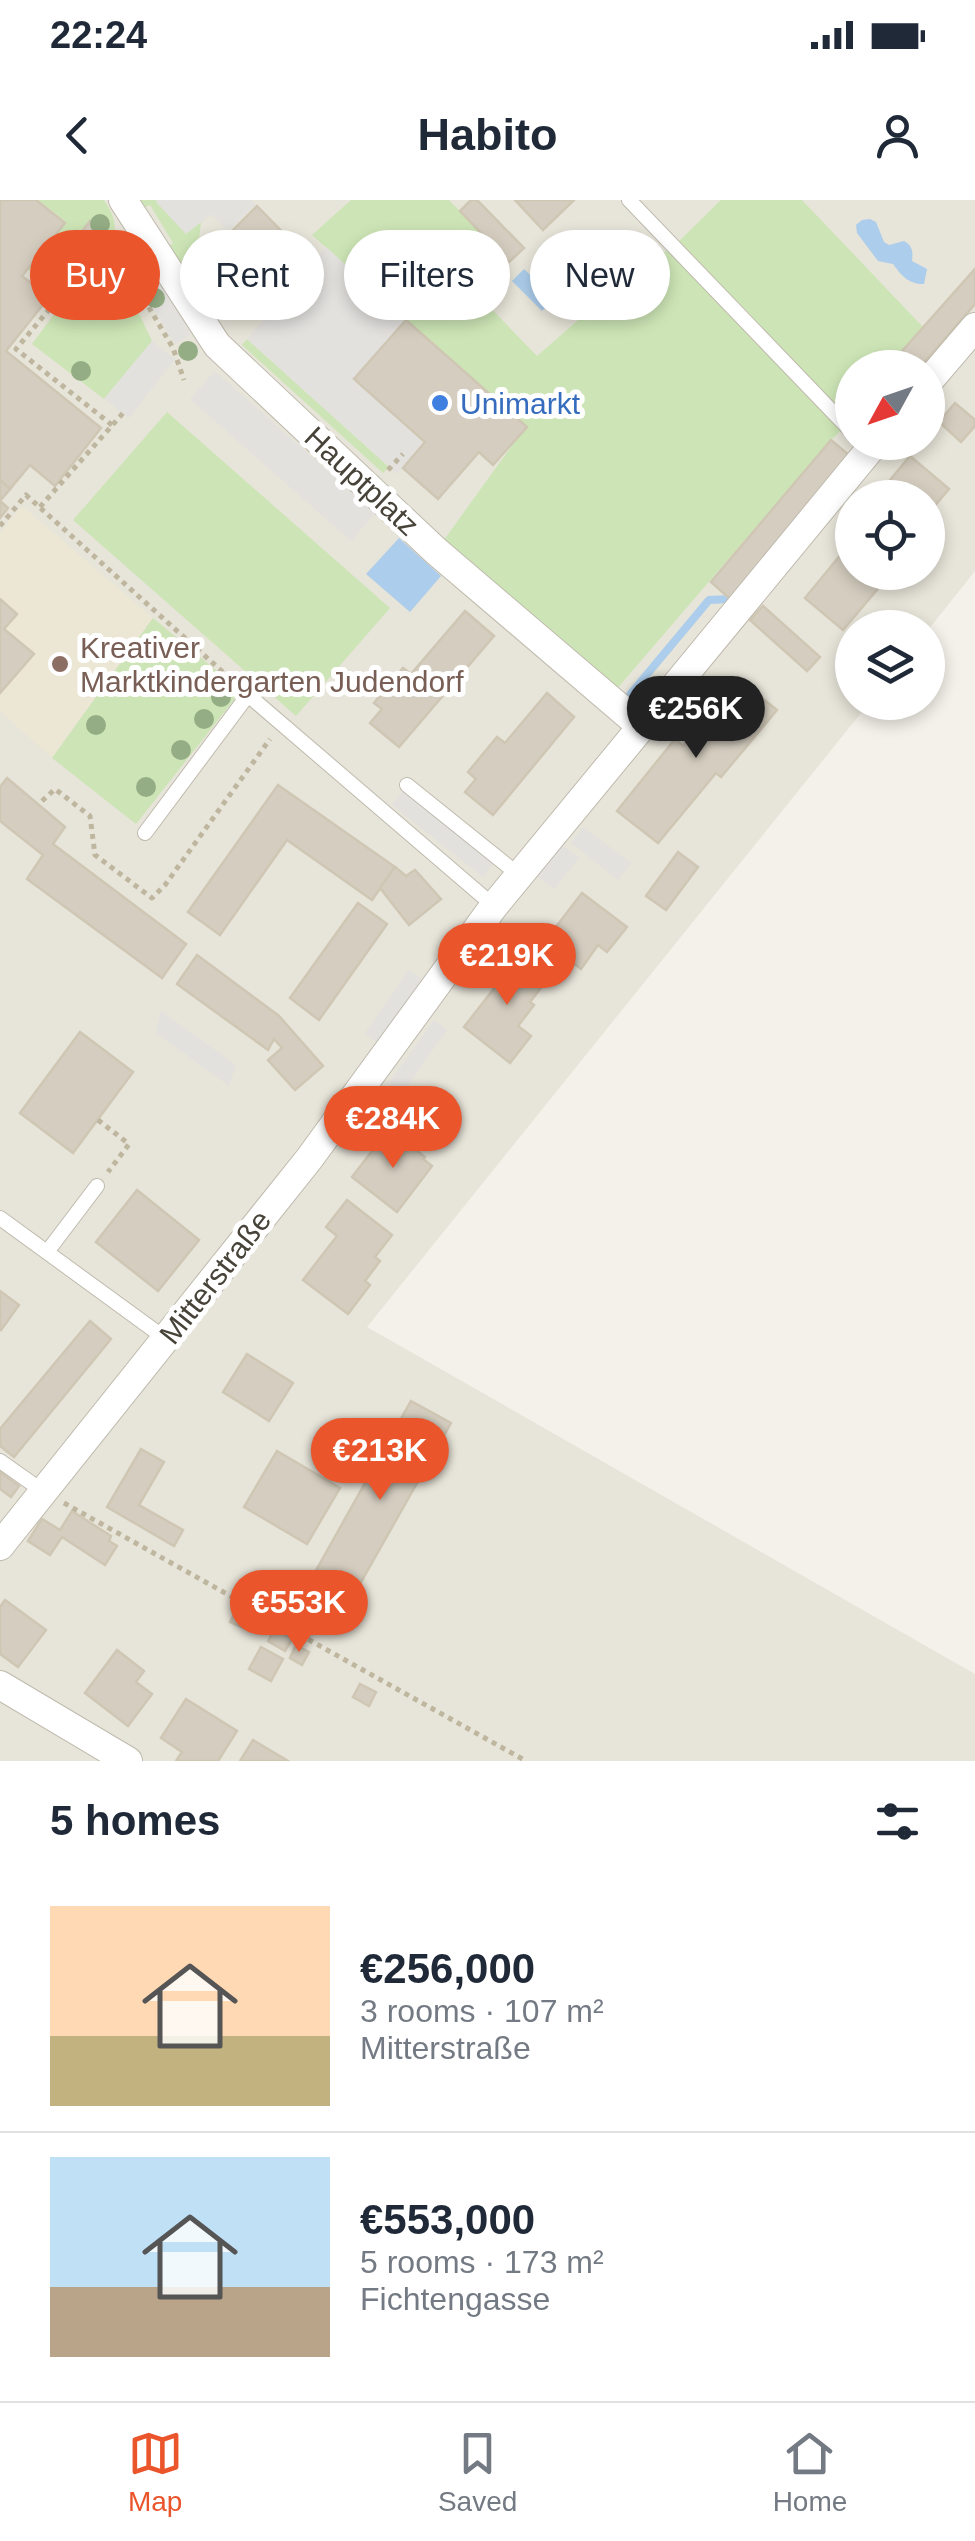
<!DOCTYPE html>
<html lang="en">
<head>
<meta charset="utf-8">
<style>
	body { margin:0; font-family:Arial,sans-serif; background:#f6f6f7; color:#1f2937; height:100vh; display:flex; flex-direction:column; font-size:38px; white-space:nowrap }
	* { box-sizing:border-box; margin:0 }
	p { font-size:32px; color:#747a83 }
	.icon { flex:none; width:55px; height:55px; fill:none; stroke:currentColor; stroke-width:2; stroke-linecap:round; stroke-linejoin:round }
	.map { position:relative; height:1561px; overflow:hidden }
	.drawer { display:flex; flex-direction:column; background:#fff; flex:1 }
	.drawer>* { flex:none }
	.hud { position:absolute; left:30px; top:30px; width:915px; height:90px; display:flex; gap:20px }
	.needle { width:65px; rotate:230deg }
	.tools { position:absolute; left:835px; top:150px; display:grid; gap:20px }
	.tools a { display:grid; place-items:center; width:110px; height:110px; border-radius:50%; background:#fff; box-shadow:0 5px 15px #0003; font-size:50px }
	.price { position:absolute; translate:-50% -85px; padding:0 22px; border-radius:35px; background:#ea552b; color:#fff; font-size:32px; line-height:65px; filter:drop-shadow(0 2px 5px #0008) }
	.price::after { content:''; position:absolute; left:50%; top:60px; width:30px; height:22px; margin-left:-15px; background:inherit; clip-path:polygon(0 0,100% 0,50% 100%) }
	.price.selected { background:#222; color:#fff }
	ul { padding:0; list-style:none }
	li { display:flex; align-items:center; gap:30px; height:250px; padding:0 50px }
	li+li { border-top:2px solid #e0e1e3 }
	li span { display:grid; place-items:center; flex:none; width:280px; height:200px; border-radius:0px; color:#555 }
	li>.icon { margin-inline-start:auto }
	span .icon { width:120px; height:120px; fill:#fffc; stroke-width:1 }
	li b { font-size:42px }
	h2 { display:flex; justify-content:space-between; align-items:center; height:120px; padding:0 50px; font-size:42px }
	.chip { padding:0 35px; border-radius:45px; background:#fff; box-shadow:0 5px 15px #0003; font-size:35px; line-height:90px }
	.chip.selected { background:#ea552b; color:#fff }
	.status { display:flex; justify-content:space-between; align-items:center; height:70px; padding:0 50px; background:#fff; direction:ltr }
	.status svg { height:28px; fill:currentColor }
	header { display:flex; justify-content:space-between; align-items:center; height:130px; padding:0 50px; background:#fff; font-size:45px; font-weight:700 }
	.tab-bar { display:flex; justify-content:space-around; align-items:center; height:140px; border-top:2px solid #e0e1e3; background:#fff; font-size:28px; color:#747a83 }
	.tab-bar a { display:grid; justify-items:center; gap:5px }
	.tab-bar .selected { color:#ea552b }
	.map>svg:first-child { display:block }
	.residential { fill:#e7e4d9; fill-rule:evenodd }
	.education { fill:#ece7d5 }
	.green { fill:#cde5b6 }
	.parking { fill:#e3e1de }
	.water { fill:#accdeb }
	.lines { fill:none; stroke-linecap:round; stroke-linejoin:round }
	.stream { stroke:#accdeb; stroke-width:8 }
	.building { fill:#d5cec0; stroke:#cfc6b4; stroke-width:2.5 }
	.lane-casing { stroke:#bfbaad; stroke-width:16 }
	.street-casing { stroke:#bfbaad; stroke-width:30 }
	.path { stroke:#bfb69f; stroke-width:5; stroke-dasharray:5 5; stroke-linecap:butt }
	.lane { stroke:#fff; stroke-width:14 }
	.street { stroke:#fff; stroke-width:28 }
	.tree { fill:#94ad84 }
	.shop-dot { fill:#3f7fe0; stroke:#fff; stroke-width:4 }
	.education-dot { fill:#8d6e63; stroke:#fff; stroke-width:4 }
	.labels { text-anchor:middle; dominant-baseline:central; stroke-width:10; stroke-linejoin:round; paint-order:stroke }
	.shop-label { font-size:30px; fill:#366cbe; stroke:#fff; text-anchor:start }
	.street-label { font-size:30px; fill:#474339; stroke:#fff }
	.education-label { font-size:30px; fill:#785e54; stroke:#fff; text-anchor:start }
</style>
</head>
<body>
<div class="status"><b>22:24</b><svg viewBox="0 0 49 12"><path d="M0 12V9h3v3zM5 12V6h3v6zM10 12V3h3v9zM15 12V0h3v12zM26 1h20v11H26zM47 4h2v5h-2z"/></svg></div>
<header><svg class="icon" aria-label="back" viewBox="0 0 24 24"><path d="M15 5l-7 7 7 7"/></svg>Habito<svg class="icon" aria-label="person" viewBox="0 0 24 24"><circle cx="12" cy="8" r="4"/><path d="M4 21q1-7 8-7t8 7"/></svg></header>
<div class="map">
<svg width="975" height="1561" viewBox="0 0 975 1561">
	<rect width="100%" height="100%" fill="#f4f1ea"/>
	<!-- residential -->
	<path class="residential" d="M0,0H975V371L928,430V428H852V502L869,503L367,1127L975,1474V1561H0ZM852,168H928V242H852ZM852,298H928V372H852Z"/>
	<!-- education -->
	<polygon class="education" points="22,306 153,418 52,558 0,511 0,333"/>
	<!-- green -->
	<g class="green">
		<path d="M38,0H104C118,22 117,27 109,51L152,141L104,199L32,144L58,109L56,92L28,69L66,22Z"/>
		<polygon points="137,0 157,0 156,2 201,23 198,48 204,70 202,79 192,83 165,49 173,43 150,5 141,9"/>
		<path d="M351,0H449L509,62L476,93L537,156L626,78L674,46L721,0H802L923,127L887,167L852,168C852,203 859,215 831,240L609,498L436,351L526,226L312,35Z"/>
		<polygon points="247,139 389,267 383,273 242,145"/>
		<polygon points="167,212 390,408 296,516 73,320"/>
		<polygon points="153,418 241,491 136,624 52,558"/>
	</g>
	<!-- parking -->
	<g class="parking">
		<polygon points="157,0 251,0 256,4 228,31 211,14 186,34 156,2"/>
		<polygon points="326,47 406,120 354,180 425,242 397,274 247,139"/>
		<polygon points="141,52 191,134 175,144 124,62"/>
		<polygon points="152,141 175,159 129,218 104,199"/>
		<polygon points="215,171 375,313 351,341 190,199"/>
		<polygon points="406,587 497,659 483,677 392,605"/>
		<polygon points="583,627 631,663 618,680 571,643"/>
		<polygon points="561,644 579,658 554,689 537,676"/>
		<polygon points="409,770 423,780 378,843 365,833"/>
		<polygon points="161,811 236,865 229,886 156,833"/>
		<polygon points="434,820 447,830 402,893 389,883"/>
	</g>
	<!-- water -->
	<g class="water">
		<path d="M870,19L876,22L884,42L889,45L904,41C913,46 913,52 912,61L927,69L924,84C908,84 902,76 893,64L878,61L857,33L856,25L862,20Z"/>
		<polygon points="524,69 555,98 542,111 512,81"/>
		<polygon points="399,338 441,376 410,412 366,374"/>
	</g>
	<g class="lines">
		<!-- stream -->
		<polyline class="stream" points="623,503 709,400 730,399"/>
	</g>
	<!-- building -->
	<g class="building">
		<polygon points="0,0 36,0 65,23 22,76 49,97 6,151 101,228 55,286 30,265 10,289 0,280"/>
		<polygon points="471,0 477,0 524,48 509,62 460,11"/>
		<polygon points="515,0 574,0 543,30"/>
		<polygon points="257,6 297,47 269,74 258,63 252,68 233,49 239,43 230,33"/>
		<polygon points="90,21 104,32 84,57 70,47"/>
		<polygon points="975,69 975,104 919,168 887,168"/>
		<polygon points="406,120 527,227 493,265 479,252 438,299 403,268 425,242 354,179"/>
		<polygon points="955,203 975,220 975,226 961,242 939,222"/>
		<polygon points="831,240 850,256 730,399 711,382"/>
		<polygon points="910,256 949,289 928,314 928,298 875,298"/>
		<polygon points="0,280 10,289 0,301 8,308 0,318"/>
		<polygon points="852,341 852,372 892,372 843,430 805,398"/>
		<polygon points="0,399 17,414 4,429 34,454 0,493"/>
		<polygon points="763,406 820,457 807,471 750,420"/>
		<polygon points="465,411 494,436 399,547 370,523 382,509 374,503 403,468 411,474"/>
		<polygon points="738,479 777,510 721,577 716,573 658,643 617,611 675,539 683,546"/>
		<polygon points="547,493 574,517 493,615 465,592 476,579 468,572 497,537 505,543"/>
		<polygon points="7,578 65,627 53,644 186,744 162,778 27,679 43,655 0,621 0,587"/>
		<polygon points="278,585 395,667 372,700 287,640 220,735 188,712"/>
		<polygon points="678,652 698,667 666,710 646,696"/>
		<polygon points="395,667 406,676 415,670 441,699 409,725 380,688"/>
		<polygon points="582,693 627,727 607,752 598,745 581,769 545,741"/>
		<polygon points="358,703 387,724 319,820 290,798"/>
		<polygon points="509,751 547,780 530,802 534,805 518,826 531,836 510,863 464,827 499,782 491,774"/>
		<polygon points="197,755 279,816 323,866 295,890 268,860 282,848 274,839 268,850 177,784"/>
		<polygon points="80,832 133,872 73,953 20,913"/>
		<polygon points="389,929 425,957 423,959 432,966 397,1012 352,977"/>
		<polygon points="137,990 199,1040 158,1091 96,1042"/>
		<polygon points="347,1000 392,1035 375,1057 380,1061 365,1081 370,1085 348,1114 303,1080 337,1036 326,1027"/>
		<polygon points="0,1091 19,1105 1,1130 0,1129"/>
		<polygon points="90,1121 111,1139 14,1257 0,1246 0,1229"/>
		<polygon points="247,1154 293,1183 269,1221 223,1192"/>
		<polygon points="411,1201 451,1223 348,1405 309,1383"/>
		<polygon points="141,1249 164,1262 139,1305 183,1330 174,1346 107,1307"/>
		<polygon points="277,1251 340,1288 307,1344 244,1307"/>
		<polygon points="0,1272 19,1286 11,1297 0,1289"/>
		<polygon points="72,1311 111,1336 109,1341 117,1346 105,1365 62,1337 50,1355 28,1341 42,1319 60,1330"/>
		<polygon points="5,1400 46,1430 18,1467 0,1454 0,1407"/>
		<polygon points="237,1409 250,1416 243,1428 230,1422"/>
		<polygon points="274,1430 292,1439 285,1451 268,1441"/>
		<polygon points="296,1445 309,1452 302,1465 290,1458"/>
		<polygon points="261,1447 283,1459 271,1481 249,1469"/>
		<polygon points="117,1450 144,1471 136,1482 152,1494 128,1526 85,1493"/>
		<polygon points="360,1484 376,1492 369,1506 353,1497"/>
		<polygon points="186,1499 237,1531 218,1561 176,1561 182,1552 161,1538"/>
		<polygon points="253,1540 288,1561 240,1561"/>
	</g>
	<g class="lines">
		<!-- lane casing -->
		<g class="lane-casing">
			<g id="lane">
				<polyline points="629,0 852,232"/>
				<polyline points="407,585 519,675"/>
				<polyline points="145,633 248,495 494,706"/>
				<polyline points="0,1018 166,1139"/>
				<polyline points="47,1052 97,986"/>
				<polyline points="0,1261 44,1292"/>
			</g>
		</g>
		<!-- street casing -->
		<g class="street-casing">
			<g id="street">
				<polyline points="123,0 217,145 436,351 641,526"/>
				<polyline points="928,182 975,127"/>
				<polyline points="0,1346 309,959 494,706 876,242"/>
				<polyline points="0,1485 128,1561"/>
			</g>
		</g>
		<!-- path -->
		<g class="path">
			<polyline points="113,47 173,148 184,180"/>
			<polyline points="112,225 16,149 115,31"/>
			<polyline points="388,270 403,254"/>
			<polyline points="40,307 123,213"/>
			<polyline points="0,326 26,295 235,483"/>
			<polyline points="42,601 55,589 90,616 95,655 152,698 165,685 270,539"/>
			<polyline points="98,920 129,944 108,972"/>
			<polyline points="64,1303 526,1561"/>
		</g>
		<!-- lane -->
		<use href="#lane" class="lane"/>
		<!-- street -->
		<use href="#street" class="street"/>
	</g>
	<!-- trees -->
	<g class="tree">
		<circle cx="100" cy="24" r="10"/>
		<circle cx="124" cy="44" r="10"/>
		<circle cx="93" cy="90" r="10"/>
		<circle cx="155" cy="98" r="10"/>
		<circle cx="71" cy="104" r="10"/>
		<circle cx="188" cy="151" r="10"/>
		<circle cx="81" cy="171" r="10"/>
		<circle cx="116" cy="485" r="10"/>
		<circle cx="221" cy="497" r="10"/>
		<circle cx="204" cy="519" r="10"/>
		<circle cx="96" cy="525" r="10"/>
		<circle cx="181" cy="550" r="10"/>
		<circle cx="146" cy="587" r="10"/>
	</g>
	<!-- markers -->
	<circle class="shop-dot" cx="440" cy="203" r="10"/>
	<circle class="education-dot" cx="60" cy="464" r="10"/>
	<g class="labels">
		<!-- shop labels -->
		<g class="shop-label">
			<text x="460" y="203">Unimarkt</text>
		</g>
		<!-- street labels -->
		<g class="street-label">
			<text transform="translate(362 281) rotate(43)">Hauptplatz</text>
			<text transform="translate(215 1077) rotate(-52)">Mitterstraße</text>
		</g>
		<!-- education labels -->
		<g class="education-label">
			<text x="80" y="447">Kreativer<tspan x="80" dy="34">Marktkindergarten Judendorf</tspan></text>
		</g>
	</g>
</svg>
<div class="tools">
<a><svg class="needle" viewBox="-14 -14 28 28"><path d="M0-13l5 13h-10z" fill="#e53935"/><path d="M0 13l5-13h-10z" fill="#747a83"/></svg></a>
<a><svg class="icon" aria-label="locate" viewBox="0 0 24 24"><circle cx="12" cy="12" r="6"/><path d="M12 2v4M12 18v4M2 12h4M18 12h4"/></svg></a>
<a><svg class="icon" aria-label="layers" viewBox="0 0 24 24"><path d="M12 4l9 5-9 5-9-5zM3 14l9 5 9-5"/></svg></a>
</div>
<b class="price selected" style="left:696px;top:561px">€256K</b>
<b class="price" style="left:507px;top:808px">€219K</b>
<b class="price" style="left:393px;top:971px">€284K</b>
<b class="price" style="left:380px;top:1303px">€213K</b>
<b class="price" style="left:299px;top:1455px">€553K</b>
<div class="hud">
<a class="chip selected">Buy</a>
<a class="chip">Rent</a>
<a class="chip">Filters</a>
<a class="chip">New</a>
</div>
</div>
<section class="drawer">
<h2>5 homes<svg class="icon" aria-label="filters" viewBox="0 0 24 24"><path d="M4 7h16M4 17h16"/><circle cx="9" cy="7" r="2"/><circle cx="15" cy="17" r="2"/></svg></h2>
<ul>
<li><span style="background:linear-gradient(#ffd9b3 65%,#c2b280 0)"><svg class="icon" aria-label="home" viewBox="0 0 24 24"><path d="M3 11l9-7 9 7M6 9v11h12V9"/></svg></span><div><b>€256,000</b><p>3 rooms · 107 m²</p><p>Mitterstraße</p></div></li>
<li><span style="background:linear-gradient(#bfe0f5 65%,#b9a48a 0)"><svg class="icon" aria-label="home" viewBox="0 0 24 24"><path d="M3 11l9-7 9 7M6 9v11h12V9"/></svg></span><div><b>€553,000</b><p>5 rooms · 173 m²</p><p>Fichtengasse</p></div></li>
</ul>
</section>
<nav class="tab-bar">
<a class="selected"><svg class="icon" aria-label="map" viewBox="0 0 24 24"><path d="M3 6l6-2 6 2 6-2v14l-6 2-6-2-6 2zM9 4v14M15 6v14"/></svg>Map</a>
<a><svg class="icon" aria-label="saved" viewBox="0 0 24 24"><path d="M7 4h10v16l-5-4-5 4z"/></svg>Saved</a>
<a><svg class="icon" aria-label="home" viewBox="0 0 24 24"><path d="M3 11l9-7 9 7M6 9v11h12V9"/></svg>Home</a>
</nav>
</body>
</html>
